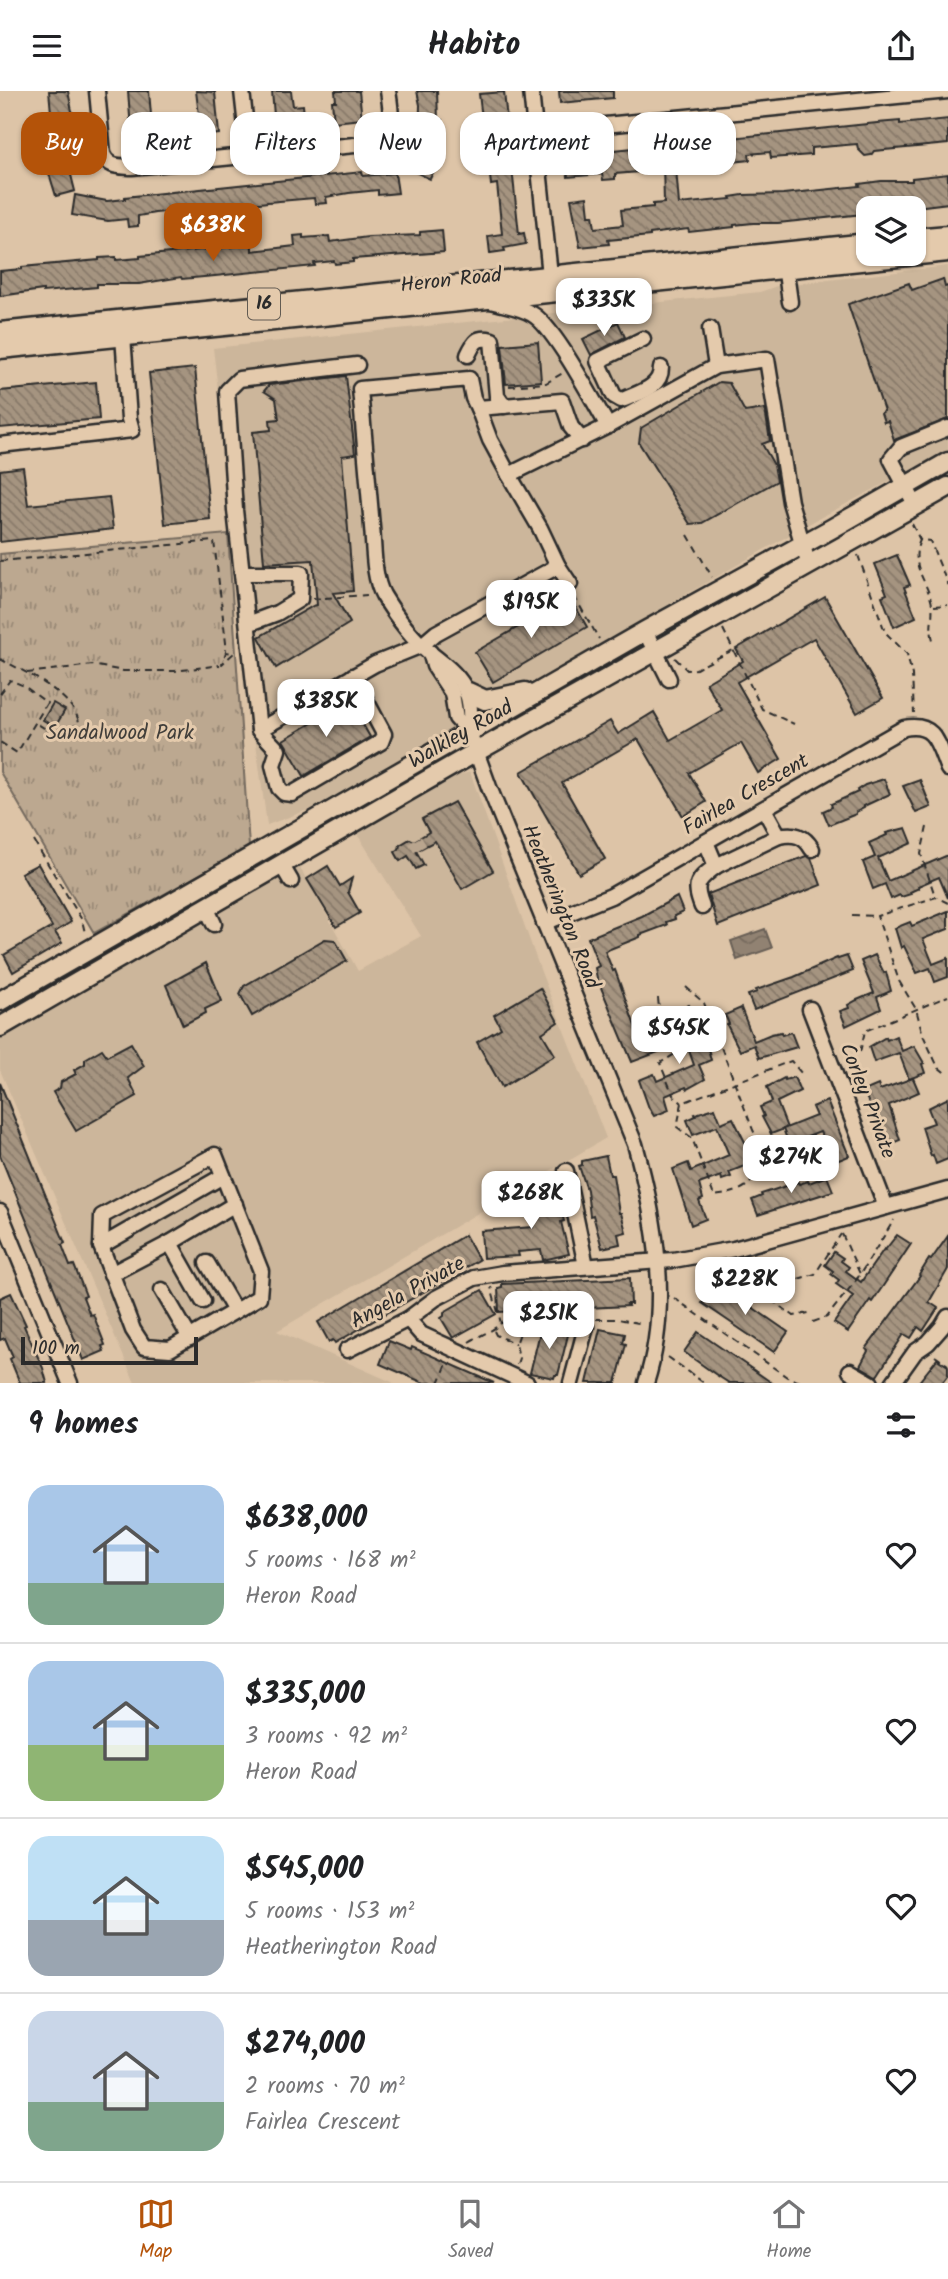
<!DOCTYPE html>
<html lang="en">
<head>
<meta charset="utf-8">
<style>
	body { margin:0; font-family:Kalam,sans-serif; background:#f6f6f6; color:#202124; height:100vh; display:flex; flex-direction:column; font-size:26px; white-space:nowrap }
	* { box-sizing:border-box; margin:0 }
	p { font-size:23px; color:#757577 }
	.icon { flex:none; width:38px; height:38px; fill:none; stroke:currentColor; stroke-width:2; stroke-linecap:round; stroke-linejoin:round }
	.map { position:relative; height:1292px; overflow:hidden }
	.side { display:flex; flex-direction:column; background:#fff; flex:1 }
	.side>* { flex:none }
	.top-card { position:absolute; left:21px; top:21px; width:906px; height:63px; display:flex; gap:14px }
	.fabs { position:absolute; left:856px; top:105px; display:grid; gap:14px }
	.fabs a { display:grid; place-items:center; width:70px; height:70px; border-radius:14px; background:#fff; box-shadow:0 2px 5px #0004; font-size:35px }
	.scale { position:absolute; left:21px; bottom:18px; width:177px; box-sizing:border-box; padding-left:7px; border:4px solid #2b2b2b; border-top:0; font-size:19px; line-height:24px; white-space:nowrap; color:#2b2b2b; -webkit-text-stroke:5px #e4caac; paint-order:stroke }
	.price { position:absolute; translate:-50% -60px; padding:0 16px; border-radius:14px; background:#fff; color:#222; font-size:23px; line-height:46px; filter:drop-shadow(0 2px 4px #0008) }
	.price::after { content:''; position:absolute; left:50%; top:42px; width:21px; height:16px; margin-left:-10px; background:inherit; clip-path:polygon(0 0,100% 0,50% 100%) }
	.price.active { background:#b45309; color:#fff }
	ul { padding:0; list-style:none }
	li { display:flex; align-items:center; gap:21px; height:175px; padding:0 28px }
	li+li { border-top:2px solid #e0e0e0 }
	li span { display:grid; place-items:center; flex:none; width:196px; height:140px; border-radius:21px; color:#555 }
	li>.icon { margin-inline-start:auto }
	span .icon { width:84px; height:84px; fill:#fffc; stroke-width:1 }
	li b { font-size:30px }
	h2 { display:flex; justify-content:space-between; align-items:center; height:84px; padding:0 28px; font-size:30px }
	.tag { padding:0 24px; border-radius:21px; background:#fff; box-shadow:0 2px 5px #0004; font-size:24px; line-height:63px }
	.tag.active { background:#b45309; color:#fff }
	header { display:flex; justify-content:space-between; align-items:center; height:91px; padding:0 28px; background:#fff; font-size:32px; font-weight:800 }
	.dock { display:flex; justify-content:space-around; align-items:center; height:98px; border-top:2px solid #e0e0e0; background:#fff; font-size:19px; color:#757577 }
	.dock a { display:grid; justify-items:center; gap:4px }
	.dock .active { color:#b45309 }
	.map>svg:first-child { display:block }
	.built { fill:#ccb69b }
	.park { fill:url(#park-tufts); stroke:#746a5e; stroke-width:2 }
	.water { fill:url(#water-waves); stroke:#685f56; stroke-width:2 }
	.building { fill:url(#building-back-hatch); stroke:#2b2b2b; stroke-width:2 }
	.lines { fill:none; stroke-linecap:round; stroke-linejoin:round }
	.minor-tunnel { stroke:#b9a58e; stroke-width:14; stroke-dasharray:14 7; stroke-linecap:butt }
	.minor-casing { stroke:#2b2b2b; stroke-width:19 }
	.major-casing { stroke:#2b2b2b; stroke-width:23 }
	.path { stroke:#2b2b2b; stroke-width:2; stroke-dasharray:7 5; stroke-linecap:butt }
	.minor { stroke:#e4caac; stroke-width:14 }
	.major { stroke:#e4caac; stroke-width:18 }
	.labels { text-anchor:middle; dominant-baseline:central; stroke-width:6; stroke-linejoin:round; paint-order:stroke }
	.shield { fill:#e4caac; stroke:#625b52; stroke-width:2 }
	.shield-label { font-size:19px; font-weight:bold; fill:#2b2b2b }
	.street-label { font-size:21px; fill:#2b2b2b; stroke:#e4caac }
	.park-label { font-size:21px; fill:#413e3a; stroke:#e4caac }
</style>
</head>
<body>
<header><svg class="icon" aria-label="menu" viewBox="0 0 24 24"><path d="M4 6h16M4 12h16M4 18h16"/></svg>Habito<svg class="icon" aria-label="share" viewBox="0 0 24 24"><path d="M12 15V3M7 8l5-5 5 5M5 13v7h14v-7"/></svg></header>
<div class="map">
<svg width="948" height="1292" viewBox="0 0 948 1292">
	<defs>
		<pattern id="park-tufts" width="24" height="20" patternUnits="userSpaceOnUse" patternTransform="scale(1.75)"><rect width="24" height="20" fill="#bca890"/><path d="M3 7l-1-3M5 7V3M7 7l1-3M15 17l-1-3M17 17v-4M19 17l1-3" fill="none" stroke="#998976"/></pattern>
		<pattern id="water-waves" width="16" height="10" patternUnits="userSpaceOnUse" patternTransform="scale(1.75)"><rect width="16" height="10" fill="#918272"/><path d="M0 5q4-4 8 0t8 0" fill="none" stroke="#776b5e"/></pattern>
		<pattern id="building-back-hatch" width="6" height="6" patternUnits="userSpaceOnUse" patternTransform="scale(1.75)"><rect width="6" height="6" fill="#a59480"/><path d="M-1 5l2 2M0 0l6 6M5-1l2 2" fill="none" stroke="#877969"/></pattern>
	</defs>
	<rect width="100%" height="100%" fill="#ddc4a7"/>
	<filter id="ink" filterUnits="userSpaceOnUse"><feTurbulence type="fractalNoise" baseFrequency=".0143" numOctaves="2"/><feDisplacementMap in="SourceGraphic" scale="14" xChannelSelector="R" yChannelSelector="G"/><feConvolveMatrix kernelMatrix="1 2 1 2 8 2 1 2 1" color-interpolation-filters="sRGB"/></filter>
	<g filter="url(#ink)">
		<!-- built -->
		<g class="built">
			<polygon points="948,175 948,359 814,430 316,716 267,734 228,443 235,442 213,257 760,201 777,195"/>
			<polygon points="470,681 541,881 606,1047 277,1240 394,1292 135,1292 0,979 0,941 298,773 358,880 421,845 356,741 453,686"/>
		</g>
		<!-- park -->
		<polygon class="park" points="228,443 249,756 94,842 0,681 0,463"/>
		<!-- water -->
		<polygon class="water" points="765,838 772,857 737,869 731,850"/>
		<!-- building -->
		<g class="building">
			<polygon points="49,0 68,0 73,25 70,26 71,60 68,60 68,72 75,100 56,105 48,79 53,78 50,42 53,42"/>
			<polygon points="128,0 149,0 153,48 132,51"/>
			<polygon points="196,0 215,1 219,43 188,46 186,25 199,24"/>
			<polygon points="272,0 291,0 293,15 303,14 305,34 275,37"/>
			<polygon points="335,0 359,0 362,28 334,31 332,10 336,10"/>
			<polygon points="417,0 437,0 438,29 442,29 441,57 435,69 438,71 430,88 411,79 424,48 419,48 420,14"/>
			<polygon points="559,0 613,0 613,7 560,12"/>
			<polygon points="504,1 519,143 524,142 526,153 504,157 505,160 490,162 488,145 502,143 497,93 491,94 490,85 496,84 492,51 485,52 479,3"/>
			<polygon points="948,28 948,53 874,60 871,64 865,65 858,58 857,53 811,57 811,64 771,67 770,61 749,63 750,69 676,77 679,113 731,108 730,106 743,104 783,103 860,95 859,93 881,90 912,90 912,87 948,83 948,112 908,117 868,117 868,120 863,121 863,123 778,132 753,132 734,134 734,136 689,141 688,138 650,143 650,145 608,149 609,153 580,156 571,108 587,106 589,124 593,124 595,137 623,134 621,119 653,116 653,113 664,112 663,72 638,75 639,81 615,83 615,88 603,89 602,83 568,86 566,64 877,32 900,30 900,33"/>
			<polygon points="362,81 363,85 395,82 398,102 378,104 378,99 349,102 326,106 327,112 315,113 314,107 268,111 204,118 204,121 191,123 185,127 184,119 155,122 138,125 138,135 128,136 127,128 108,130 72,124 75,104 107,110 125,108 125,106"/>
			<polygon points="442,139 444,161 353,168 353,171 335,173 334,170 314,172 315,175 215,185 182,188 181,186 139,193 97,193 97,196 43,201 43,199 0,205 0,180 22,178 22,176 99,169 99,167 116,166 116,169 140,167 140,165 252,154 252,160 295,155 294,145 303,144 303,147 329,145 330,151 368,146 420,144 420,141"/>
			<polygon points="943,188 945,196 948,195 948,328 894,349 888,330 884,331 881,322 884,320 848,213 909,192 912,199"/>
			<polygon points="618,231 625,246 591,264 583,248"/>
			<polygon points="538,251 541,290 506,293 502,254"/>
			<polygon points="195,277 210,428 165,433 149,282"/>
			<polygon points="346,285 355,363 342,365 353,500 333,502 350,532 276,577 259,546 313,515 317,514 313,469 264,472 253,341 271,339 270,329 279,328 276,308 264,300 269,294"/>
			<polygon points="96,291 99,328 0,337 0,300"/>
			<polygon points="719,291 729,292 745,321 765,318 770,350 762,353 774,374 777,390 702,432 690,433 639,352 641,337"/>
			<polygon points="23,376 28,414 109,406 113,438 0,451 0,379"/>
			<polygon points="897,464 910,494 904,496 916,526 894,536 882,505 887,503 875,473"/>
			<polygon points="570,506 587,536 493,591 475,561"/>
			<polygon points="825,506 883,607 857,622 814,547 737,591 781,668 758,682 741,652 689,682 706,711 683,725 638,648 562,692 605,768 579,783 521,681 610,630 618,643 654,621 670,649 722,619 706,592 743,570 736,558"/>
			<polygon points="53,612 65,619 55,636 43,629"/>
			<polygon points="341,615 354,618 370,646 304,685 283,649"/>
			<polygon points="884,688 890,703 864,715 864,717 856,721 856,723 829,734 823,720 832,716 831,713 858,701 857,699 865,694"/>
			<polygon points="920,689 931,716 916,722 903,695"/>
			<polygon points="454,711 493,780 462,798 435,750 416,760 424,774 416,778 408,765 400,770 395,761 399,758 400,754 410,748 414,750 429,741 422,728"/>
			<polygon points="906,737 912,752 878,767 888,790 948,764 948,807 939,786 918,795 919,797 910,801 911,803 901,806 900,804 891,808 885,793 873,798 863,771 875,766 869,752 887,744 886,742"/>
			<polygon points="806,765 811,767 821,794 718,835 708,803"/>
			<polygon points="38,773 71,831 55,841 62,852 13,881 4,864 52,836 21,782"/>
			<polygon points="328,775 340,795 352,787 348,801 360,822 336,836 307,788"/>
			<polygon points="677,806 683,821 674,825 675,828 666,831 667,834 640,844 640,846 605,860 613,880 615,879 640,949 663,942 669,957 632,971 597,887 595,877 599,875 588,847 642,825"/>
			<polygon points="948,820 948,838 923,848 933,873 948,867 948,886 935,891 930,877 917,882 904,855 901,857 895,837 910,831 912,835"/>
			<polygon points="325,848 335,849 347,870 252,925 240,903 244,895"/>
			<polygon points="875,864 884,882 886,881 891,900 877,906 881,918 846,935 840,920 849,917 848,914 857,909 874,902 861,870"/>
			<polygon points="847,865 853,880 754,919 748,904 757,901 756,899 794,886 837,867 838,868"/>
			<polygon points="206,872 222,910 205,918 206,922 183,934 166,894"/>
			<polygon points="540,897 558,931 542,942 555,964 502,996 477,951 501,937 494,924"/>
			<polygon points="689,914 699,932 697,933 704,951 706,950 711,969 699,974 705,988 687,998 686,996 665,1005 669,1019 654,1025 649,1017 639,989 654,983 657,990 694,974 675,920"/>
			<polygon points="741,917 754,950 771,943 781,941 782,944 791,941 797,956 759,967 754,954 740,960 727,934 729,933 725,924"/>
			<polygon points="896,945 902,960 914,955 924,972 922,973 925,982 909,988 899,962 874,971 869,956 886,946 887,949"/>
			<polygon points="131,952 144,975 128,987 137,1005 76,1040 53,1001 60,997 61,991 76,983 74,979 85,973 85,968 102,958 107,965"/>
			<polygon points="794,986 800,1000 777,1011 787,1037 771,1043 762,1026 764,1025 760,1016 772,1011 767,996 784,987 785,989"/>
			<polygon points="913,987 919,1001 889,1014 900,1049 885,1055 864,1000 878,994 880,999"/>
			<polygon points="0,992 65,1152 62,1154 70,1175 74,1174 86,1205 83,1206 90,1224 93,1223 105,1254 102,1255 104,1260 83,1269 0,1064"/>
			<polygon points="948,1007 948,1068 936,1073 933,1064 931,1065 922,1036 934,1032 928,1017"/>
			<polygon points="827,1010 849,1065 834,1071 820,1041 789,1053 783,1038 816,1025 812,1016"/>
			<polygon points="715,1017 721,1032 733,1027 755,1071 729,1081 731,1086 722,1089 721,1085 699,1093 703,1108 699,1110 706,1128 691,1134 673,1078 688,1072 691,1080 729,1064 717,1035 693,1044 687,1029 696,1025 695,1023"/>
			<polygon points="606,1065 610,1084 613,1084 619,1122 621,1122 626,1141 618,1143 620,1153 602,1157 593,1124 590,1125 587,1099 579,1075 582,1074 582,1070"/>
			<polygon points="827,1085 833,1100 758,1124 752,1109 762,1105 761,1103 798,1091 799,1093 808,1090 809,1092"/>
			<polygon points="546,1097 547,1101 554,1100 558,1119 561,1118 564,1130 561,1131 569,1163 543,1169 541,1159 518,1161 519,1165 483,1167 481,1140 533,1136 525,1102"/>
			<polygon points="465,1144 479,1169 335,1252 333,1249 329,1251 318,1231"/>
			<polygon points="897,1144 911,1153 883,1195 872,1211 870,1209 848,1241 834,1232 853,1205 836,1193 839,1189 831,1183 833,1180 825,1174 834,1161 843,1167 841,1170 849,1176 846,1180 861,1191 884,1158 885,1159"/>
			<polygon points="948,1145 948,1178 929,1211 938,1217 923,1240 918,1236 911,1247 904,1243 877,1285 860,1275 868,1260 866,1258 920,1185 919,1184 929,1168 931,1169"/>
			<polygon points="630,1187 631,1213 627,1213 628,1215 499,1221 498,1197 502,1196 502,1193"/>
			<polygon points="716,1191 788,1241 774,1261 702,1212"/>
			<polygon points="482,1199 496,1223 453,1247 441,1227 444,1225 444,1221"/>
			<polygon points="11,1202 26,1234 24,1235 43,1277 47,1292 20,1292 10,1268 13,1266 5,1247 0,1249 0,1207"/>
			<polygon points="542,1233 569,1240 558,1284 555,1284 554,1287 530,1282"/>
			<polygon points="600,1238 625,1243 623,1252 626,1253 616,1292 587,1292"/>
			<polygon points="698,1241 752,1278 772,1292 729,1292 715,1283 684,1261"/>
			<polygon points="389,1250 411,1259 412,1256 494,1292 424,1292 380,1273"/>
			<polygon points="937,1268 948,1275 948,1284 942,1292 918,1292"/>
		</g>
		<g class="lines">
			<!-- minor-tunnel -->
			<polyline class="minor-tunnel" points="415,749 420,758"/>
			<!-- minor casing -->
			<g class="minor-casing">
				<g id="minor">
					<path d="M97,0L103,63C109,77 119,75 132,76L375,52C396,42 391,19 388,0"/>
					<polyline points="242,0 249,63"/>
					<polyline points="531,0 551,194"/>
					<polyline points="534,41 948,0"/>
					<polyline points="784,167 790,211"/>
					<path d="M491,210C504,214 520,216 532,223C554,235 593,310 608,335L509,384L540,437L558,475L570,493"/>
					<polyline points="710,238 716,275"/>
					<path d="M643,248L598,270L614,305L621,309L625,308C640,301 661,296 661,277"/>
					<path d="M468,264C474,251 477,245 492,249L497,305L504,315"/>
					<polyline points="357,274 239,288 227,300 235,419 259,639 375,573 422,554 436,542 558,475"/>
					<polyline points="478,317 490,349 509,384"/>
					<polyline points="608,335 716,275 767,268 790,411 809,475"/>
					<polyline points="0,354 132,339 129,328 123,245"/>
					<polyline points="916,415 891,368 901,356 948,337"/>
					<polyline points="242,482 301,482 300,508 277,522 248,533"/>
					<polyline points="645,540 669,588"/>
					<path d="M430,561L434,575L452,602L456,627L469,641L489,696L635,1053C656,1129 671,1215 646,1292"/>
					<polyline points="259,639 278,659 273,674 279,697 284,702 292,703 381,651 384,643 353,585"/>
					<path d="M469,641C475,599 461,586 430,562C412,547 395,524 383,504C373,486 374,457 372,436C368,390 364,344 360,298L469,288L473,307L478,317L562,310L571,336L582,349"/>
					<path d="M779,745C794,742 804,744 812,758"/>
					<polyline points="706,751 716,775 779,745 764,718"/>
					<polyline points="281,773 291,790"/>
					<polyline points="206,816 214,833"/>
					<path d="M702,816C693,793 697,789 716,775"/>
					<path d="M544,832L611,805L904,637C936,631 938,654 948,678"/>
					<polyline points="810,918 886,1116"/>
					<polygon points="215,1064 261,1180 259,1206 170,1258 144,1256 133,1239 101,1155 102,1125"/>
					<polyline points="566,1080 586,1175"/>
					<polyline points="0,1121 70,1292"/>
					<polyline points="170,1152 203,1210"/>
					<polyline points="101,1155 223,1085"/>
					<polyline points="207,1172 235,1220"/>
					<polyline points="111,1183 170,1152 235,1113"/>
					<polyline points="162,1199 190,1247"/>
					<polyline points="408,1228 421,1243 527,1292"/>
					<polyline points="347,1259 408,1228 436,1207 474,1187 503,1182 673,1169 734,1158 948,1099"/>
					<polyline points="850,1280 871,1292"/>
					<polyline points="571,1292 586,1236"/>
					<polyline points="893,1292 915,1261 928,1252 942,1236 948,1226"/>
				</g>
			</g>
			<!-- major casing -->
			<g class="major-casing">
				<g id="major">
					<polyline points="914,147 948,144"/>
					<polyline points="0,241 868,152"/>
					<polyline points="0,258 948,161"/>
					<polyline points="468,601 485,609 525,601"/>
					<polyline points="0,910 645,540 831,438 948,371"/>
					<polyline points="0,936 476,661 948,396"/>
				</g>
			</g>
			<!-- path -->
			<g class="path">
				<polyline points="509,295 546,292 563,282"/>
				<polyline points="912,433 920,449 930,450 948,494"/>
				<polyline points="688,444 712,486"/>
				<path d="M920,449C909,475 927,488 932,513C934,528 928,535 934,552"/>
				<polyline points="858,464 885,541 907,563 912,584 914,622"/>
				<polyline points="0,470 214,450 226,552 226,561 222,573 234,562 226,561"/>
				<polyline points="574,505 599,548"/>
				<polyline points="313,508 367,504"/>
				<polyline points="934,515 948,514"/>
				<polyline points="723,538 762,618 794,633"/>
				<polyline points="675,567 687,579 696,578 733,559"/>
				<path d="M0,568C25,581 72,602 79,631L65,643L49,640L36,632"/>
				<polyline points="27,582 92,574 123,580 175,580 220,574"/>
				<polyline points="0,603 10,589 24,595 47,612 17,662 0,651"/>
				<polyline points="927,736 921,763 935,805"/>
				<polyline points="34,750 82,829 85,842"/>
				<polyline points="948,812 936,806 877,825 899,890 916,918 923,944 938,976 948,984"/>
				<polyline points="852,824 876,825"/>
				<path d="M686,896L704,912L753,1039L768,1069C750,1094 746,1101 714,1105L692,1047L677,1036L682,1012L791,970L802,983"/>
				<polyline points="658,907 660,928 675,963 660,972 673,1004 682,1012"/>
				<polyline points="860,961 865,940 948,905"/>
				<polyline points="842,1143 860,1183"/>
				<polyline points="722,1174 794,1225 809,1222"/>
				<polyline points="798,1188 815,1183 841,1143"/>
				<polyline points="674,1207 787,1286 803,1292"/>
				<polyline points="596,1228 618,1228 643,1233"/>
				<polyline points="813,1231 827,1226 857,1188 894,1129"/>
				<polyline points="501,1232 577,1229"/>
				<polyline points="494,1240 496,1244 516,1253"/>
				<path d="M469,1251C480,1244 492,1241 501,1232L491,1196"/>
				<polyline points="935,1265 948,1274"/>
				<polyline points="668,1266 704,1292"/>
				<polyline points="517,1273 519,1267 516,1253 524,1231"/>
				<polyline points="439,1292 448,1270"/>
			</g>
			<!-- minor -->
			<use href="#minor" class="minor"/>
			<!-- major -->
			<use href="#major" class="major"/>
		</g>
	</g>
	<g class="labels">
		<!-- shield labels -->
		<rect class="shield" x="248" y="197.5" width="32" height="31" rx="5"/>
		<g class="shield-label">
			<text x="264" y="213">16</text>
		</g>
		<!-- street labels -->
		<g class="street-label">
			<text transform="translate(451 190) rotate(-6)">Heron Road</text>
			<text transform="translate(461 644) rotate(-30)">Walkley Road</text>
			<text transform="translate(746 704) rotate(-30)">Fairlea Crescent</text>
			<text transform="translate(560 816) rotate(68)">Heatherington Road</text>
			<text transform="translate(867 1010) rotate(69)">Corley Private</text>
			<text transform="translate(408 1202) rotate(-29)">Angela Private</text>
		</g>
		<!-- park labels -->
		<g class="park-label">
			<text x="120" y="642">Sandalwood Park</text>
		</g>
	</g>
</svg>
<div class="fabs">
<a><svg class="icon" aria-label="layers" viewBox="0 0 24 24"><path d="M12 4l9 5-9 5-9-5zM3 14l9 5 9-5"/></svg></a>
</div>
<div class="scale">100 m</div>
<b class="price active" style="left:213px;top:172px">$638K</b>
<b class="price" style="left:604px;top:247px">$335K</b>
<b class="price" style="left:531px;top:549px">$195K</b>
<b class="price" style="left:326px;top:648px">$385K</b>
<b class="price" style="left:679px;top:975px">$545K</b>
<b class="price" style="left:791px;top:1104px">$274K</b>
<b class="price" style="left:531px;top:1140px">$268K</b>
<b class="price" style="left:745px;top:1226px">$228K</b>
<b class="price" style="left:549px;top:1260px">$251K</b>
<div class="top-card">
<a class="tag active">Buy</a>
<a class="tag">Rent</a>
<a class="tag">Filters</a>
<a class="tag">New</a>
<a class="tag">Apartment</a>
<a class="tag">House</a>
</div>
</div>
<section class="side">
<h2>9 homes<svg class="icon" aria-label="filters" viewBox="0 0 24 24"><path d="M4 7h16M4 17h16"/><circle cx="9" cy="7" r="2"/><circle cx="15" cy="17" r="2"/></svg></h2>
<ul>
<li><span style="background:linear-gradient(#a9c7e8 70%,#7fa58c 0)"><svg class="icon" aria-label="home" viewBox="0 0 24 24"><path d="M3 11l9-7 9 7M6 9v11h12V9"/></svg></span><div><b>$638,000</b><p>5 rooms · 168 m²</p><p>Heron Road</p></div><svg class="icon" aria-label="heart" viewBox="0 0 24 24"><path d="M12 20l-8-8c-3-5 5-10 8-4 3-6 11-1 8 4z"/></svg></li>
<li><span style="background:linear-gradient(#a9c7e8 60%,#8fb573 0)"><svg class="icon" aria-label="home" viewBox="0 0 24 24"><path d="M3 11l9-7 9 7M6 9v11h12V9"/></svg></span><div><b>$335,000</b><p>3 rooms · 92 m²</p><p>Heron Road</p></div><svg class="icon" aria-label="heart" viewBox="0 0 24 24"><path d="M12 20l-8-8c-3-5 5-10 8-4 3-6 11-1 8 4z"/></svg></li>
<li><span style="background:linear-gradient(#bfe0f5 60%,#9aa5b1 0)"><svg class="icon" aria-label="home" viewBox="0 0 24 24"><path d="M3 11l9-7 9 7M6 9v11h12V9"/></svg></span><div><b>$545,000</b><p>5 rooms · 153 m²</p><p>Heatherington Road</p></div><svg class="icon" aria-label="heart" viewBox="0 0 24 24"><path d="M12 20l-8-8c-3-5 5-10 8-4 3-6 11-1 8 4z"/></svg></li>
<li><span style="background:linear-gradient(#c9d6e8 65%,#7fa58c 0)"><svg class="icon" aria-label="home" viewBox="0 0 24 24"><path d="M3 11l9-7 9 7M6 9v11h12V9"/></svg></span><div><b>$274,000</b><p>2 rooms · 70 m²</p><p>Fairlea Crescent</p></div><svg class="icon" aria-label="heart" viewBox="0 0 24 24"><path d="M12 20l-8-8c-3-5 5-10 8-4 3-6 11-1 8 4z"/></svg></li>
</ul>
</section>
<nav class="dock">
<a class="active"><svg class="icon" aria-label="map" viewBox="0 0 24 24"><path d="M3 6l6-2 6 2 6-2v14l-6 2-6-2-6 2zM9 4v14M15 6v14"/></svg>Map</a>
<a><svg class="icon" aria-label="saved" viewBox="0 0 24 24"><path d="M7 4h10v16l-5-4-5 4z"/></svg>Saved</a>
<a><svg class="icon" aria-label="home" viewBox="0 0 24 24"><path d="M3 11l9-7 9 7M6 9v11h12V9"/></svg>Home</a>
</nav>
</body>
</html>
